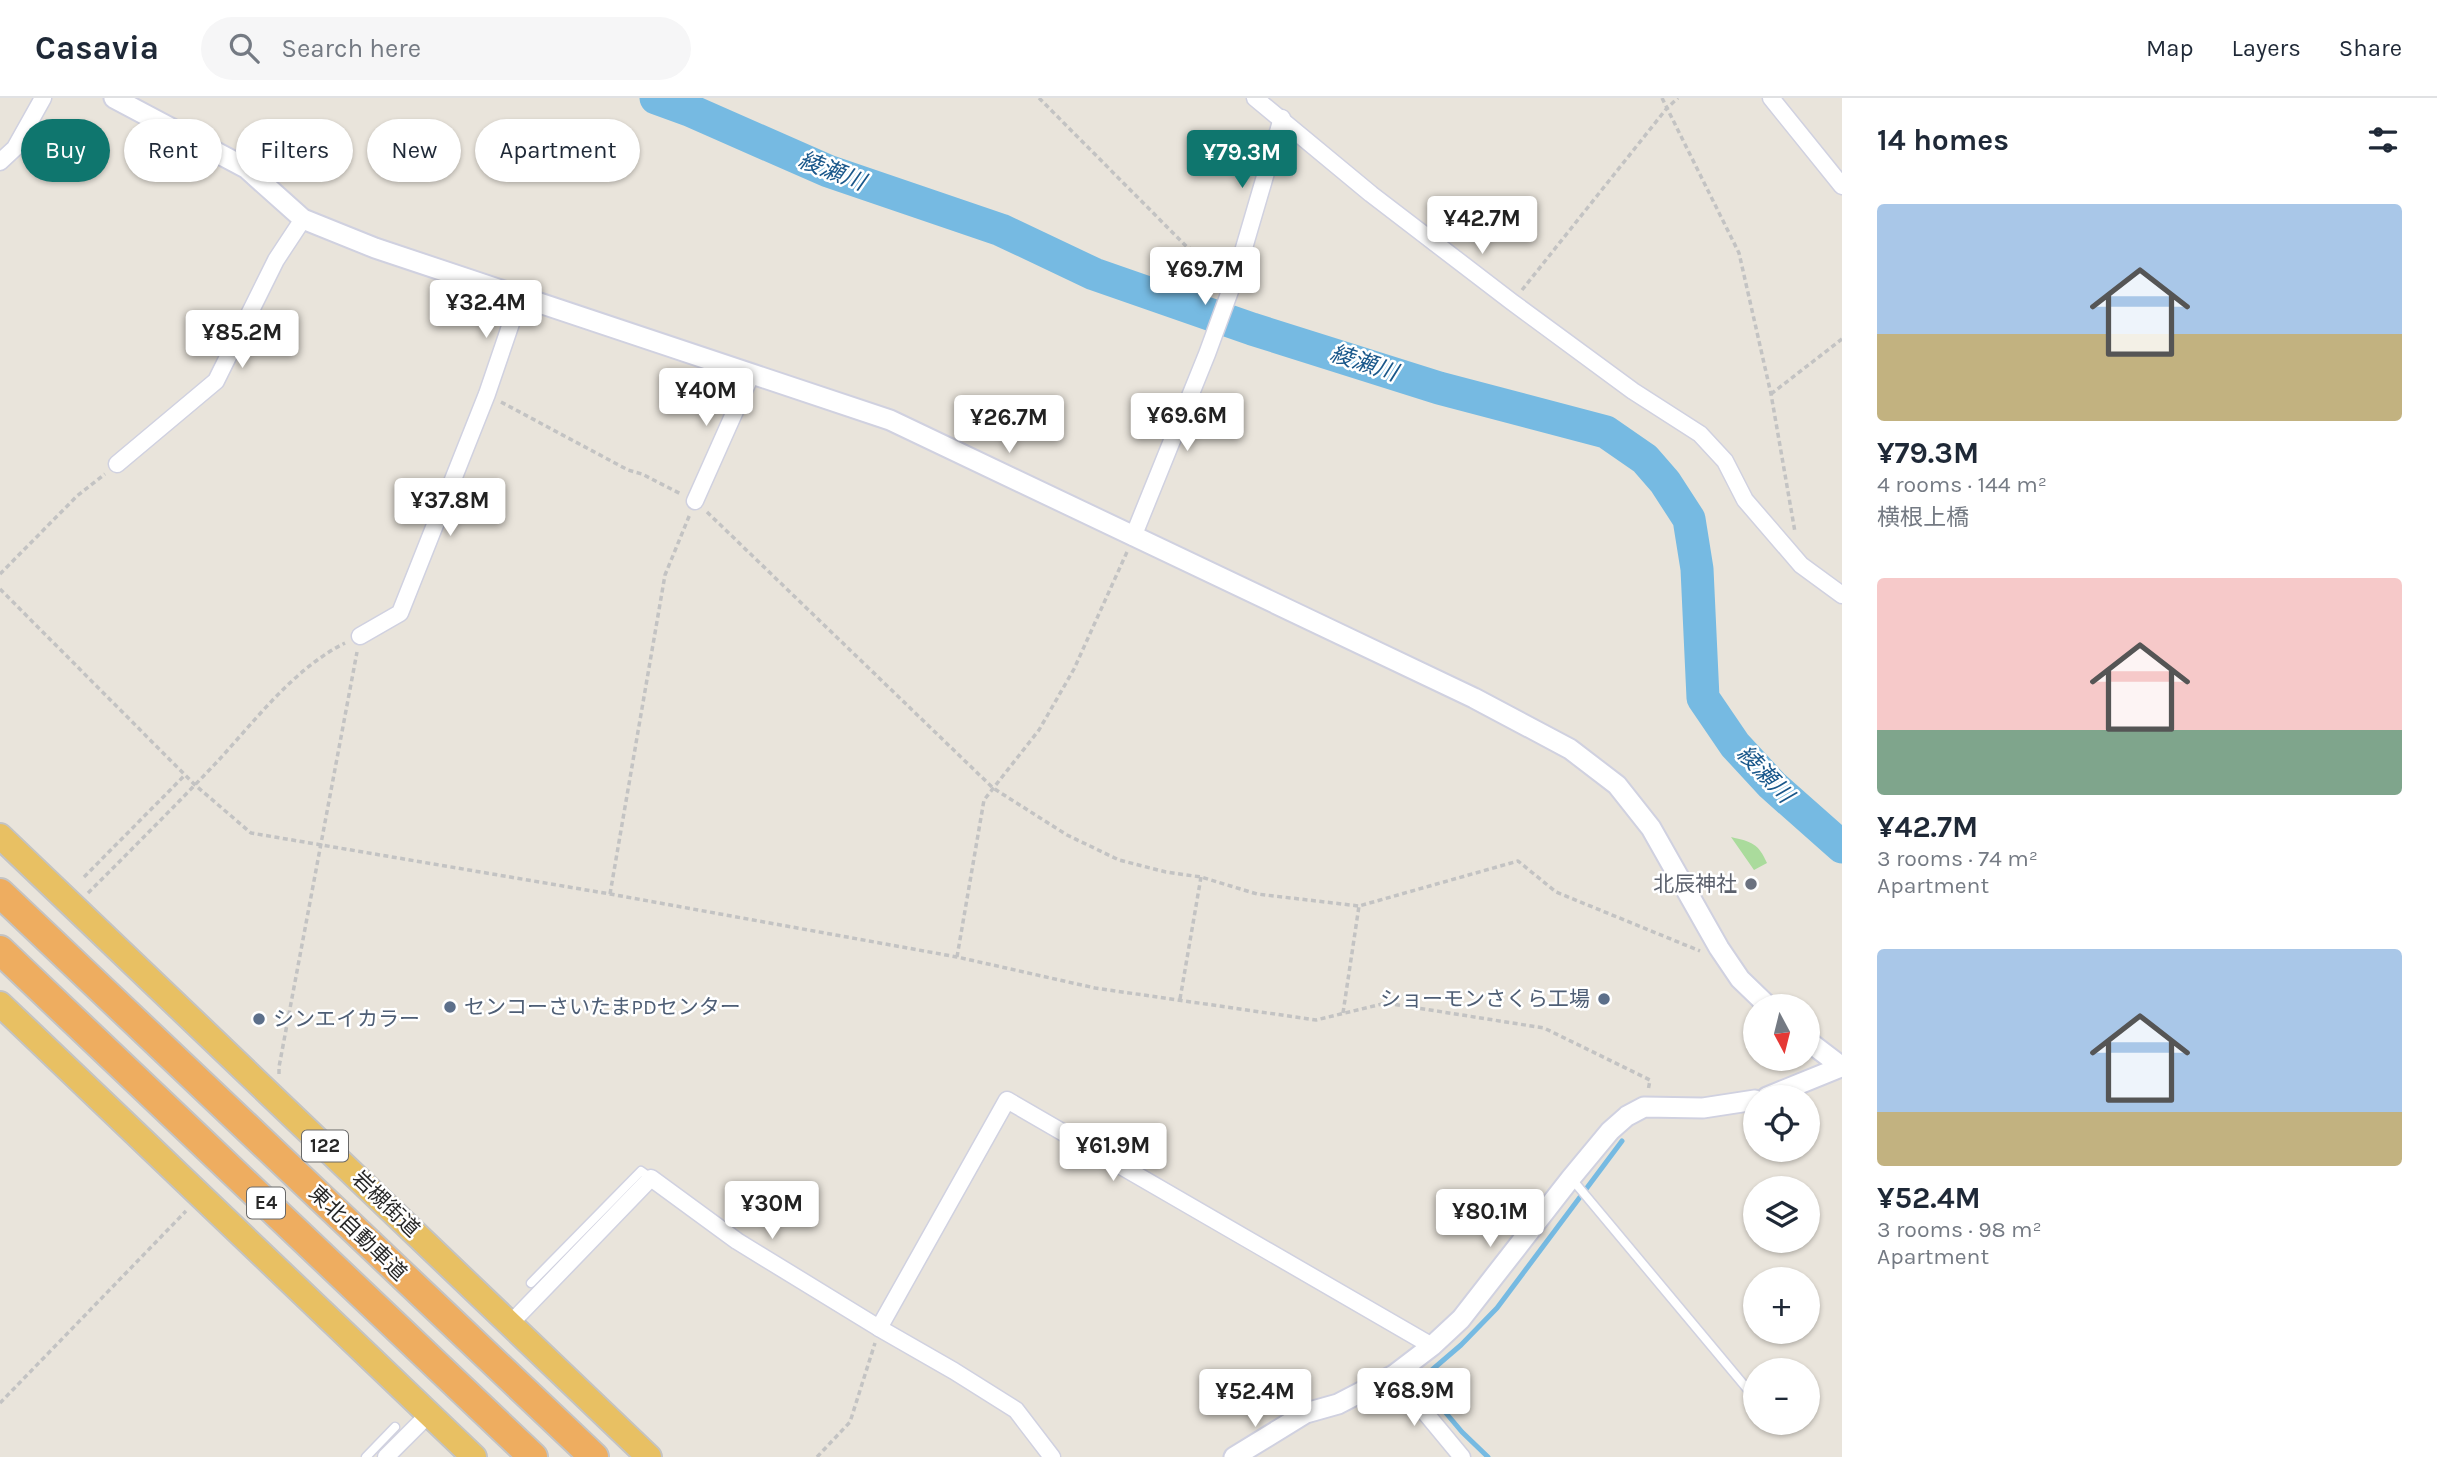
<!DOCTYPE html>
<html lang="en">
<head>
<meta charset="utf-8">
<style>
	body { margin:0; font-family:Karla,"Noto Sans JP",sans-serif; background:#f6f6f7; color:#1f2937; height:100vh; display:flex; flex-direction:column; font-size:26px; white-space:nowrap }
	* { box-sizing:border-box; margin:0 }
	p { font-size:23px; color:#747a83 }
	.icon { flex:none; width:38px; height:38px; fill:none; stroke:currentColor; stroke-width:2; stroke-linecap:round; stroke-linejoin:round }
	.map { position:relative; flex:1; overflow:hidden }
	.panel { display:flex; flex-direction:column; background:#fff; width:595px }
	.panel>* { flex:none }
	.banner { position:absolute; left:21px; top:21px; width:665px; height:63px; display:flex; gap:14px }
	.needle { width:46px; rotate:173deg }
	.tools { position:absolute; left:1743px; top:896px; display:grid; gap:14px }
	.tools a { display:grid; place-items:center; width:77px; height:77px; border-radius:50%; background:#fff; box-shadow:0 2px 5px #0004; font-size:35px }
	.price { position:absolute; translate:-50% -60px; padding:0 16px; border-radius:7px; background:#fff; color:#222; font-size:23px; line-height:46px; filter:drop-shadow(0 2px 4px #0008) }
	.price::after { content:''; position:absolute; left:50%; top:42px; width:21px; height:16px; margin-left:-10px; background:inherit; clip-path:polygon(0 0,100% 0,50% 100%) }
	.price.selected { background:#0f766e; color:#fff }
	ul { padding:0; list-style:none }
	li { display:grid; align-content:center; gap:14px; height:371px; padding:0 35px }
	li span { display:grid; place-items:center; height:217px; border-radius:7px; color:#555 }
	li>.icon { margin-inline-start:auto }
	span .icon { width:126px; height:126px; fill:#fffc; stroke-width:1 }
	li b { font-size:30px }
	h2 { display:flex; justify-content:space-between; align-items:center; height:84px; padding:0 35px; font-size:30px }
	.tag { padding:0 24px; border-radius:32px; background:#fff; box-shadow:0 2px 5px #0004; font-size:24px; line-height:63px }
	.tag.selected { background:#0f766e; color:#fff }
	header { display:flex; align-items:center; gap:42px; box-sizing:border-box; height:98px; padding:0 35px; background:#fff; border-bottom:2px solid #e0e1e3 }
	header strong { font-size:33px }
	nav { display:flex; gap:38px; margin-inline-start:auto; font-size:24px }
	.search { width:490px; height:63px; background:#f6f6f7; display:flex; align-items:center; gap:18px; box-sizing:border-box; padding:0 24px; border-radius:38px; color:#747a83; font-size:26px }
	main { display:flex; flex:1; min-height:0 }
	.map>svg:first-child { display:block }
	.green { fill:#aadb9c }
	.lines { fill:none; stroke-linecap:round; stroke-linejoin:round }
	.stream { stroke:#76bae2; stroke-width:5 }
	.river { stroke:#76bae2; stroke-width:33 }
	.service-casing { stroke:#d0d1e0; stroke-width:11 }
	.minor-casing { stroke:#d0d1e0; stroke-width:19 }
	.tertiary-casing { stroke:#d0d1e0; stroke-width:23 }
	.trunk-casing { stroke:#c3c3c3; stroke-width:28 }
	.motorway-casing { stroke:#c3c3c3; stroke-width:32 }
	.path { stroke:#c3c3c3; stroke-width:3.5; stroke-dasharray:5 3.5; stroke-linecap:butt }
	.service { stroke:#fff; stroke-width:8 }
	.minor { stroke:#fff; stroke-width:16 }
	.tertiary { stroke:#fff; stroke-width:19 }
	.trunk { stroke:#e8c063; stroke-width:24 }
	.motorway { stroke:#eead60; stroke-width:28 }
	.worship-dot { fill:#6b7280; stroke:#fff; stroke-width:2.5 }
	.service-dot { fill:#5c6f8a; stroke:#fff; stroke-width:2.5 }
	.labels { text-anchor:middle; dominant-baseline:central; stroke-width:5; stroke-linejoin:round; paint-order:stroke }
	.shield { fill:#fff; stroke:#686868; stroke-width:2 }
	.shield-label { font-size:19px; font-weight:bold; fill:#282828 }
	.worship-label { font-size:21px; fill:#5b616d; stroke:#fff; text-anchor:end }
	.service-label { font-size:21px; fill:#4e5e75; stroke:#fff; text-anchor:start }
	.street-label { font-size:21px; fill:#282828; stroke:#fff }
	.water-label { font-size:23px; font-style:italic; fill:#19578a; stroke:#fff }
</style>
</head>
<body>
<header>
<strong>Casavia</strong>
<div class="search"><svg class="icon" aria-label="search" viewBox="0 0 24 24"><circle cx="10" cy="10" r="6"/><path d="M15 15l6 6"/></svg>Search here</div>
<nav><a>Map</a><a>Layers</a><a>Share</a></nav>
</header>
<main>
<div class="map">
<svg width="1842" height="1359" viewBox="0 0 1842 1359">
	<rect width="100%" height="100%" fill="#e9e4db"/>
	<!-- green -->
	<path class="green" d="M1731,739C1752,744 1758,745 1767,765L1754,772Z"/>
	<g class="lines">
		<!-- stream -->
		<polyline class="stream" points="1488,1359 1462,1334 1419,1283 1461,1247 1497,1210 1622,1043"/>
		<!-- river -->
		<polyline class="river" points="656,0 689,12 828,73 1001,132 1094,176 1252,231 1439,290 1606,334 1645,361 1665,384 1689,421 1697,471 1703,600 1735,647 1772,687 1842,749"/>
		<!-- service casing -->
		<g class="service-casing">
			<g id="service">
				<polyline points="1571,1080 1749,1293"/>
				<polyline points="531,1185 641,1073 651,1080"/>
				<polyline points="366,1359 395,1329"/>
			</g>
		</g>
		<!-- minor casing -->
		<g class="minor-casing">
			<g id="minor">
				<polyline points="1255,0 1371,96 1512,204 1633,293 1700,336 1725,363 1745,402 1801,467 1842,497"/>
				<polyline points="1771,0 1842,88"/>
				<polyline points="0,64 15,50 43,0"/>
				<polyline points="117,366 216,283 276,162 303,121"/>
				<polyline points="695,403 752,275"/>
				<polyline points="1133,439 1207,256 1237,174 1282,20"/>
				<polyline points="360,538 400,515 487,296 520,199"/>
				<polyline points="510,1226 651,1080 737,1143 879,1230 954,1273 1016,1312 1052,1359"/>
				<polyline points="879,1230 1007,1002 1432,1248"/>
				<polyline points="1394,1277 1462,1359"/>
				<polyline points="386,1359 429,1316"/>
			</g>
		</g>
		<!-- tertiary casing -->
		<g class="tertiary-casing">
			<g id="tertiary">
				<polyline points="114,0 246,70 303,121 375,150 890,322 1474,600 1570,651 1617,687 1651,730 1719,850 1740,881 1768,908"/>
				<polyline points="1808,943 1842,969"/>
				<polyline points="1767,999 1841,969"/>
				<polyline points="1234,1359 1306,1315 1338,1306 1394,1277 1432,1248 1461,1221 1571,1080 1610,1033 1627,1018 1644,1009 1703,1010 1755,1002"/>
			</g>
		</g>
		<!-- trunk casing -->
		<g class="trunk-casing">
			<g id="trunk">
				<polyline points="0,738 649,1359"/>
				<polyline points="0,906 474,1359"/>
			</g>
		</g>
		<!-- motorway casing -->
		<g class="motorway-casing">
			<g id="motorway">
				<polyline points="0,795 594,1359"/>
				<polyline points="0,852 533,1359"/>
			</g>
		</g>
		<!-- path -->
		<g class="path">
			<polyline points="1039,0 1187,149 1223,167"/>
			<polyline points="1662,0 1739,155 1771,296 1795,434"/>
			<polyline points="1522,192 1667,10 1678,0"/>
			<polyline points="1771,296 1842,241"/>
			<polyline points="501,304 628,372 642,376 681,396"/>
			<polyline points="707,414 993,690 1067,737 1119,762 1166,774 1201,779 1257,796 1359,808"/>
			<polyline points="0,476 77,398 105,376"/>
			<polyline points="0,491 195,687 251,735 610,796 957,859 1095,890 1316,922 1386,905 1544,930 1650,982 1648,993"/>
			<polyline points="84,779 185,677"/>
			<path d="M88,795C131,752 174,709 216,665C255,623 293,571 345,545"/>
			<polyline points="610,796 665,477 690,416"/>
			<polyline points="957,859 984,702 1039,632 1074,571 1127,454"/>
			<polyline points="1180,901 1201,779"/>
			<polyline points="1343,915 1359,808 1518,763 1556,794 1700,853"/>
			<polyline points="279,976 279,969 357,554"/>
			<polyline points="0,1305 186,1113"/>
			<polyline points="817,1359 850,1324 875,1245"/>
		</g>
		<!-- service -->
		<use href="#service" class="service"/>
		<!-- minor -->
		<use href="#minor" class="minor"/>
		<!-- tertiary -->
		<use href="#tertiary" class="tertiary"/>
		<!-- trunk -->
		<use href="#trunk" class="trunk"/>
		<!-- motorway -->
		<use href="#motorway" class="motorway"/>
	</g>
	<!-- markers -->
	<circle class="worship-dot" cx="1751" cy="786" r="7"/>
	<g class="service-dot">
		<circle cx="1604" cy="901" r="7"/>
		<circle cx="450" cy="909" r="7"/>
		<circle cx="259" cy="921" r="7"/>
	</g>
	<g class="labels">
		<!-- shield labels -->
		<g class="shield">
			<rect x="302" y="1032.5" width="46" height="31" rx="5"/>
			<rect x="247" y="1089.5" width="38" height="31" rx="5"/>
		</g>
		<g class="shield-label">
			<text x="325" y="1048">122</text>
			<text x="266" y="1105">E4</text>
		</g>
		<!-- worship labels -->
		<g class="worship-label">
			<text x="1737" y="786">北辰神社</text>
		</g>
		<!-- service labels -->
		<g class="service-label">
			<text x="1590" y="901" text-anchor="end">ショーモンさくら工場</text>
			<text x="464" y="909">センコーさいたまPDセンター</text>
			<text x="273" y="921">シンエイカラー</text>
		</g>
		<!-- street labels -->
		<g class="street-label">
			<text transform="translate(386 1106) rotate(44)">岩槻街道</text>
			<text transform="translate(358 1135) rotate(44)">東北自動車道</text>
		</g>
		<!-- water labels -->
		<g class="water-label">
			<text transform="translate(832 73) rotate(21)">綾瀬川</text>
			<text transform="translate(1364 265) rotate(18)">綾瀬川</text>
			<text transform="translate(1765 676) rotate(46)">綾瀬川</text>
		</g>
	</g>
</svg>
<div class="tools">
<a><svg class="needle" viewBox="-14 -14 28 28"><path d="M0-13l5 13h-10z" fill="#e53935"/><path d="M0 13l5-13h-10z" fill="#747a83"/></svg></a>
<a><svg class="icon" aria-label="locate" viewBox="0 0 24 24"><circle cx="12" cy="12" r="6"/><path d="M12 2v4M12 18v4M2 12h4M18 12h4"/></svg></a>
<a><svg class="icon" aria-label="layers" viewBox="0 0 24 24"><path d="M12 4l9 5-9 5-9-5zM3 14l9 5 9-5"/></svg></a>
<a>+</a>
<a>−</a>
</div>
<b class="price selected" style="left:1242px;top:92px">¥79.3M</b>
<b class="price" style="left:1482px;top:158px">¥42.7M</b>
<b class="price" style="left:1205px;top:209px">¥69.7M</b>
<b class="price" style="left:486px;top:242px">¥32.4M</b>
<b class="price" style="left:242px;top:272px">¥85.2M</b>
<b class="price" style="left:706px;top:330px">¥40M</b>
<b class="price" style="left:1187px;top:355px">¥69.6M</b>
<b class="price" style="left:1009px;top:357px">¥26.7M</b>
<b class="price" style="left:450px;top:440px">¥37.8M</b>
<b class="price" style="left:1113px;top:1085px">¥61.9M</b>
<b class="price" style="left:772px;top:1143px">¥30M</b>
<b class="price" style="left:1490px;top:1151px">¥80.1M</b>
<b class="price" style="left:1414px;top:1330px">¥68.9M</b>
<b class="price" style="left:1255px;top:1331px">¥52.4M</b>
<div class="banner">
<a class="tag selected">Buy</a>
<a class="tag">Rent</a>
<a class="tag">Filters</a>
<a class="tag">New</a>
<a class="tag">Apartment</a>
</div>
</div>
<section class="panel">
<h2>14 homes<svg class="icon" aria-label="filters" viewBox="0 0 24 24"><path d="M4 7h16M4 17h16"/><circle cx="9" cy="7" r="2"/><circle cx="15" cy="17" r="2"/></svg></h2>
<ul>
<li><span style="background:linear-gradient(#a9c7e8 60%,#c2b280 0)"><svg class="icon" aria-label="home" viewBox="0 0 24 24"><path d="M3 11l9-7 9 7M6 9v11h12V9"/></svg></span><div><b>¥79.3M</b><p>4 rooms · 144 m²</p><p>横根上橋</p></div></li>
<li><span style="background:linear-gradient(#f6c9c9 70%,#7fa58c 0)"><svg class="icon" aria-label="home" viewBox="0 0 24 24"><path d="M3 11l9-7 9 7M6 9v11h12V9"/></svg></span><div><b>¥42.7M</b><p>3 rooms · 74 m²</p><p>Apartment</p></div></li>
<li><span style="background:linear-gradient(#a9c7e8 75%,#c2b280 0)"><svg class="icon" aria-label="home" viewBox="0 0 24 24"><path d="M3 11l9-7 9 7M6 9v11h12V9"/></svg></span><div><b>¥52.4M</b><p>3 rooms · 98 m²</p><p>Apartment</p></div></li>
</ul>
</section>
</main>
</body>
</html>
